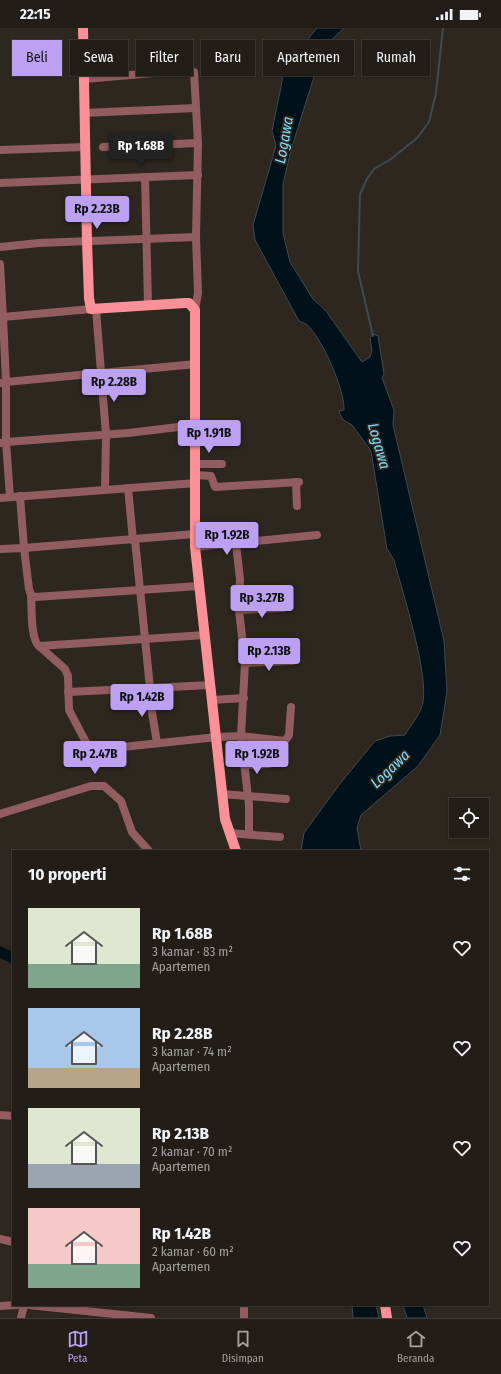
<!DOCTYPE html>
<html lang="id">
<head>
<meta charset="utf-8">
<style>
	body { margin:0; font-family:"Fira Sans Condensed",sans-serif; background:#2a2620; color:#f1f3f6; height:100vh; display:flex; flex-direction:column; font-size:15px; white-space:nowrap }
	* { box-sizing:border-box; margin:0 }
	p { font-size:13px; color:#a2a2a1 }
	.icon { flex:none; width:22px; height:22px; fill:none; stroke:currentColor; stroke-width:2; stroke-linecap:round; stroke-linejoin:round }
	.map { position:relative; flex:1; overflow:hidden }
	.side { position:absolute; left:12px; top:822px; width:477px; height:456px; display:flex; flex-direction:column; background:#221d17; border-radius:0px; box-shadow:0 1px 3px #0004,0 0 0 1px #3f3b36 }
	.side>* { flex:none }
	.hud { position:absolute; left:12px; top:12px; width:477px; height:36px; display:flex; gap:8px }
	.controls { position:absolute; left:449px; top:770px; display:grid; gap:8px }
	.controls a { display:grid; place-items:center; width:40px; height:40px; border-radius:0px; background:#221d17; box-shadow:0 1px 3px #0004,0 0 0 1px #3f3b36; font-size:20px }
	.price { position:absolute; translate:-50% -34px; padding:0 9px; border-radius:4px; background:#bca0f2; color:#111; font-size:13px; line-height:26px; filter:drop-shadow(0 1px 2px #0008) }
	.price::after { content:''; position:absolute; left:50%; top:24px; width:12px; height:9px; margin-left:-6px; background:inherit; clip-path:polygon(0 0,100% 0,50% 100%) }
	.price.active { background:#222; color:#fff }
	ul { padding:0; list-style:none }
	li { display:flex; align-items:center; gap:12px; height:100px; padding:0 16px }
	li span { display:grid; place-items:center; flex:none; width:112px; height:80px; border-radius:0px; color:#555 }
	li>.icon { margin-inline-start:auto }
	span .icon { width:48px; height:48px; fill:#fffc; stroke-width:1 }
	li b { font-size:17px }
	h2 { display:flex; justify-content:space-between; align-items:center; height:48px; padding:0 16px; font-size:17px }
	.chip { padding:0 14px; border-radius:0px; background:#221d17; box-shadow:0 1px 3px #0004,0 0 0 1px #3f3b36; font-size:14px; line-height:36px }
	.chip.active { background:#bca0f2; color:#111 }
	.status { display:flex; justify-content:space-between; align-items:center; height:28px; padding:0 20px; background:#221d17; direction:ltr }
	.status svg { height:11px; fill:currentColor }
	.tabs { display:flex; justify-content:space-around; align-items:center; height:56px; border-top:1px solid #3f3b36; background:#221d17; font-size:11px; color:#a2a2a1 }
	.tabs a { display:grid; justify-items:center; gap:2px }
	.tabs .active { color:#bca0f2 }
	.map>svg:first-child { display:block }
	.water { fill:#001119; stroke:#404a4f }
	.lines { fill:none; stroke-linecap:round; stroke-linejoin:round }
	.stream { stroke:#404a4f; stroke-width:2 }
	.river { stroke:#001119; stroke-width:11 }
	.minor { stroke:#915d60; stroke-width:8 }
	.major { stroke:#fb9198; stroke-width:10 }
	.labels { text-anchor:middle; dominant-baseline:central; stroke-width:3.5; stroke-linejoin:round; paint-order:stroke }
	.water-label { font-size:15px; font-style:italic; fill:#80ddfa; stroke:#2d271f }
</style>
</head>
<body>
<div class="status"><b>22:15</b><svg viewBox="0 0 49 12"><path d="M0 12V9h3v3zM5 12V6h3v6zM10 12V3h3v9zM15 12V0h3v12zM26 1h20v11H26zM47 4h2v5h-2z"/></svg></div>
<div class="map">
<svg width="501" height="1290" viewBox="0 0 501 1290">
	<rect width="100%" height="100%" fill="#2d271f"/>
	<!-- water -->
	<g class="water">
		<path d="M317,0H344L323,20L291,122L283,156V205L290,234L313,271L326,283L362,334L370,329L372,322L370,310L373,306L378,308L384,346L382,350L394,382L393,397L444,613L447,664L440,707L418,738L361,787L357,800L361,823H301L304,805L339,757L375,713L390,708L405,707C410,698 419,688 422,678C431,651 402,563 394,532L387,521L371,423L352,397L342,391L339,383L344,382C345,362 322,310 307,297C305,295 301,294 299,293L255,212L253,197L276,118L272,103L285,39Z"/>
		<polygon points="352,1277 376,1277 379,1290 353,1290"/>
		<polygon points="403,1277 423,1277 427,1290 407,1290"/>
	</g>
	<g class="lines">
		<!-- stream -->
		<polyline class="stream" points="373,308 358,243 360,166 367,151 374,141 391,131 417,110 429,94 436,65 443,0"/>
		<!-- river -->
		<polyline class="river" points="0,924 13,930"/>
		<!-- minor -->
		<g class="minor">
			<polyline points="84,51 189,42 194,44 198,115 196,209 198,265 195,282"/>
			<polyline points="84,85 196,80"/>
			<polyline points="103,119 198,115"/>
			<polyline points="0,122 85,119"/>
			<polyline points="145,149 148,277"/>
			<polyline points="0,155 198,147"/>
			<polyline points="0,219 39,215 196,209"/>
			<polyline points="0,236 3,289 0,290"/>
			<polyline points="91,281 3,289 6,354 196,336"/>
			<polyline points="96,281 106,407 105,461"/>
			<polyline points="0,355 6,354 6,414 128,405 195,397"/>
			<polyline points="0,415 6,414 10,469"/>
			<polyline points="196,436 222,436"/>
			<polyline points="196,447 211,448 215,459 299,454"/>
			<polyline points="296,454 297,478"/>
			<polyline points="128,460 133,512"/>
			<polyline points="20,468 24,520 195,506"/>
			<polyline points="0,470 196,455"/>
			<polyline points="135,512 150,660"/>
			<polyline points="236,516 240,551 239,582 245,635 241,708 249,777 249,806"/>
			<polyline points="195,519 317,507"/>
			<polyline points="0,521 24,520 29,561 31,567 35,569 199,558"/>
			<path d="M31,567C32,578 30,611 39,618"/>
			<polyline points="239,582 283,580"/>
			<polyline points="205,607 39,618 65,641 68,648 69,682 88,718 94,722 217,709 241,708 285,713 289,707 291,679"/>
			<polyline points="245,635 292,633"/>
			<polyline points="148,660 157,715"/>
			<polyline points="68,664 211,657"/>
			<polyline points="212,672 244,670"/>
			<polyline points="244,737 269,736"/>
			<polyline points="222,766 286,771"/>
			<polyline points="0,786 91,758 104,758 121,773 132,804 149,823"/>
			<polyline points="229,805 280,809"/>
			<polyline points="0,1087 13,1088"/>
			<polyline points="0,1211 13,1214"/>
			<polyline points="29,1277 151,1290"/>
			<polyline points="244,1277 244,1290"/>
			<polyline points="0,1278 17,1277"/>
			<polyline points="21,1290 24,1277"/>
		</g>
		<!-- major -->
		<g class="major">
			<polyline points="83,0 87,213 89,270 91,281 185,275 189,275 195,282 195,519 225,791 236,823"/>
			<polyline points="385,1277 387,1290"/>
		</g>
	</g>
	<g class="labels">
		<!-- water labels -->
		<g class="water-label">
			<text transform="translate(284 112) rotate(-80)">Logawa</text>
			<text transform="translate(379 418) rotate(74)">Logawa</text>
			<text transform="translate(390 741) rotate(-44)">Logawa</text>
		</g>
	</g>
</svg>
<div class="controls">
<a><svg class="icon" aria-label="locate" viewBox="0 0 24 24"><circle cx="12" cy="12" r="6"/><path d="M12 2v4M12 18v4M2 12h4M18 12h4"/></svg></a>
</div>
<b class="price active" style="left:141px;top:139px">Rp 1.68B</b>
<b class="price" style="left:97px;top:202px">Rp 2.23B</b>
<b class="price" style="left:114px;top:375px">Rp 2.28B</b>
<b class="price" style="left:209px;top:426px">Rp 1.91B</b>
<b class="price" style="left:227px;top:528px">Rp 1.92B</b>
<b class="price" style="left:262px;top:591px">Rp 3.27B</b>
<b class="price" style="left:269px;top:644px">Rp 2.13B</b>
<b class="price" style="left:142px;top:690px">Rp 1.42B</b>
<b class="price" style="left:95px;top:747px">Rp 2.47B</b>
<b class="price" style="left:257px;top:747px">Rp 1.92B</b>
<div class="hud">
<a class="chip active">Beli</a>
<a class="chip">Sewa</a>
<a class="chip">Filter</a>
<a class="chip">Baru</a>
<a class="chip">Apartemen</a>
<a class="chip">Rumah</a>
</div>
<section class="side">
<h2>10 properti<svg class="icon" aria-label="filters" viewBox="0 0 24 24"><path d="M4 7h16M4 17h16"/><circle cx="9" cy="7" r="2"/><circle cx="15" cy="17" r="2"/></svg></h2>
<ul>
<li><span style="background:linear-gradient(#dfe7d0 70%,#7fa58c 0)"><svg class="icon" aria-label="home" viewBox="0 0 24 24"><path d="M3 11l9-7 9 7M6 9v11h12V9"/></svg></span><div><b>Rp 1.68B</b><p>3 kamar · 83 m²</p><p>Apartemen</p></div><svg class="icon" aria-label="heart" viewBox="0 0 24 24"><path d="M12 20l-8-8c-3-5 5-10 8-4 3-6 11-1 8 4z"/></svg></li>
<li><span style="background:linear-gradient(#a9c7e8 75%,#b9a48a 0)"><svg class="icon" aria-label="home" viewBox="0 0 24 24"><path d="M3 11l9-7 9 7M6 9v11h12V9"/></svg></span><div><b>Rp 2.28B</b><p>3 kamar · 74 m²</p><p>Apartemen</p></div><svg class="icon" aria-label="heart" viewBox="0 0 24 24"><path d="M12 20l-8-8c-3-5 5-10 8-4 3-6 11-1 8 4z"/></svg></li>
<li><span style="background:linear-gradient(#dfe7d0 70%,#9aa5b1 0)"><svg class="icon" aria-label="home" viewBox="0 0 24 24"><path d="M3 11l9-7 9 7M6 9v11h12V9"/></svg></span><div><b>Rp 2.13B</b><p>2 kamar · 70 m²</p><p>Apartemen</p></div><svg class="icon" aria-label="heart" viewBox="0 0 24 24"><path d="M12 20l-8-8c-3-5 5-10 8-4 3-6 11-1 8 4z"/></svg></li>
<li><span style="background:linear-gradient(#f6c9c9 70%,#7fa58c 0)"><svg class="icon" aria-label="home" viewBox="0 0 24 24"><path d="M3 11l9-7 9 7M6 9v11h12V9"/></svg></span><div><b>Rp 1.42B</b><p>2 kamar · 60 m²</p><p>Apartemen</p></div><svg class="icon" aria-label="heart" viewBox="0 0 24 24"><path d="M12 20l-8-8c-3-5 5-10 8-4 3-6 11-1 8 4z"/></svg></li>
</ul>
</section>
</div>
<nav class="tabs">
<a class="active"><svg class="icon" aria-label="map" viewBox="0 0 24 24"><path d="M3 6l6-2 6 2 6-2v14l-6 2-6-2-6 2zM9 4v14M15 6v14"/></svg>Peta</a>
<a><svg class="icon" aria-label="saved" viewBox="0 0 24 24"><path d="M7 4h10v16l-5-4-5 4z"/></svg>Disimpan</a>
<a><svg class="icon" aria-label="home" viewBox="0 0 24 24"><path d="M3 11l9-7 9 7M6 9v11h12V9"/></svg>Beranda</a>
</nav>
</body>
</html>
